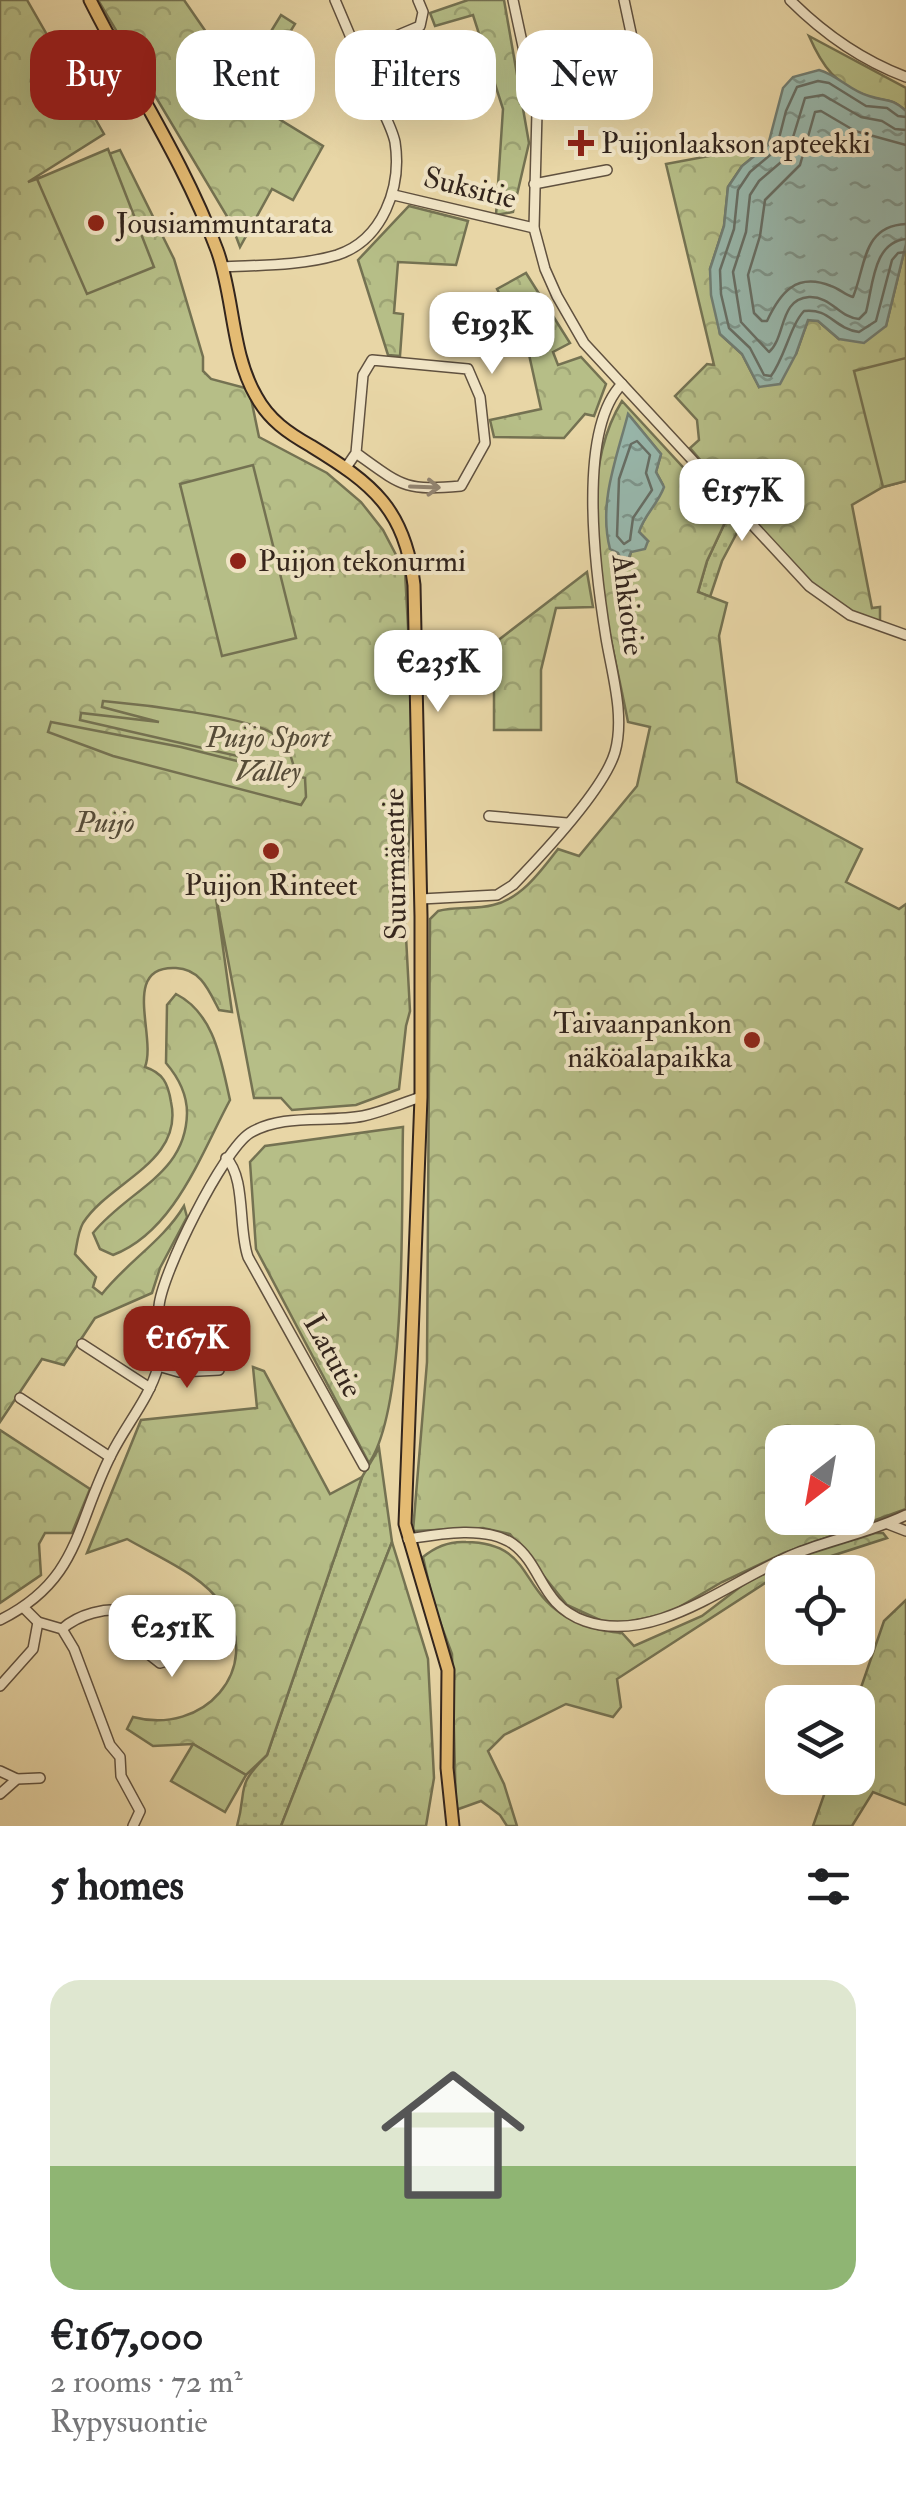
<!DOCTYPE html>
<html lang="en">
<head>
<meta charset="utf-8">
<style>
	body { margin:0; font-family:"IM FELL Double Pica",serif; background:#f2f2f2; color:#202124; height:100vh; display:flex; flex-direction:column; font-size:38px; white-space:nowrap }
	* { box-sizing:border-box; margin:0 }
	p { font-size:32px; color:#757577 }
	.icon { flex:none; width:55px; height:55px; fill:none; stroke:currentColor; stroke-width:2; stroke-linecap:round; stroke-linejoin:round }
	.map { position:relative; height:1826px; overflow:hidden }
	.panel { display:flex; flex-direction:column; background:#fff; flex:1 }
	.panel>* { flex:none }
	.hud { position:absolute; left:30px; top:30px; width:848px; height:90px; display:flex; gap:20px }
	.needle { width:65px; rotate:211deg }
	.buttons { position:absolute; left:765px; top:1425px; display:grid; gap:20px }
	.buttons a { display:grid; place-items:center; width:110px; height:110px; border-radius:20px; background:#fff; box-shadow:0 10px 40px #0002; font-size:50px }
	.price { position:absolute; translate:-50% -85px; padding:0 22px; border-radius:20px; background:#fff; color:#222; font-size:32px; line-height:65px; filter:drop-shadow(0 2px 5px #0008) }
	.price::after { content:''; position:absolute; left:50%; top:60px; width:30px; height:22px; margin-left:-15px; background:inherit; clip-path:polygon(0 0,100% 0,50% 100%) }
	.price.active { background:#8f2418; color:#fff }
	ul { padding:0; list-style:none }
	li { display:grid; align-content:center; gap:20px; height:530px; padding:0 50px }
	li+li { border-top:2px solid #e0e0e0 }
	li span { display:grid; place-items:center; height:310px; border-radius:30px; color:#555 }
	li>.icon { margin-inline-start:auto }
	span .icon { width:180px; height:180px; fill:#fffc; stroke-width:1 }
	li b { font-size:42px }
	h2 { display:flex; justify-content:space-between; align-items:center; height:120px; padding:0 50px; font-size:42px }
	.tag { padding:0 35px; border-radius:30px; background:#fff; box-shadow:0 10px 40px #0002; font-size:35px; line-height:90px }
	.tag.active { background:#8f2418; color:#fff }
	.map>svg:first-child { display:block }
	.grass { fill:url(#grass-dots); stroke:#747252; stroke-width:2.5 }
	.forest { fill:url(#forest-crowns); stroke:#747252; stroke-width:2.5; fill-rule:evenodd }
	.garden { fill:#b6be87; stroke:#747252; stroke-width:2.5 }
	.water { fill:url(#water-ripples); stroke:#707d73; stroke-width:2.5 }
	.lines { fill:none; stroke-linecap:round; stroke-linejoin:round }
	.shore { stroke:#666e65; stroke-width:2.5 }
	.minor-casing { stroke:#60513f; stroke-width:12 }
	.major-casing { stroke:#33251d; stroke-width:15 }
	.minor { stroke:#f0e4c5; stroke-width:9 }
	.major { stroke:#e4bb73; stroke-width:11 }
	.oneway { stroke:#928471 }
	.poi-dot { fill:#8f2418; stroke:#f0e4c5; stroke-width:4 }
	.labels { text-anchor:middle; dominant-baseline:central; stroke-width:8; stroke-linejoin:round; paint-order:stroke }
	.poi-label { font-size:30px; fill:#33251d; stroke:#f0e4c5; text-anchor:start }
	.street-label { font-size:30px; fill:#33251d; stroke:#f0e4c5 }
	.park-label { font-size:30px; font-style:italic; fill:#544b38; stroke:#f0e4c5 }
</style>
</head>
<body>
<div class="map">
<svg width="906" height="1826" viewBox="0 0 906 1826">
	<defs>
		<pattern id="grass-dots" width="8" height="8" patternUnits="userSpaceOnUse" patternTransform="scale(2.5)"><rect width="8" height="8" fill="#b6be87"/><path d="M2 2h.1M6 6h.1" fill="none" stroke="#9da374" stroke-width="1.8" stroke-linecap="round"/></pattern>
		<pattern id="forest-crowns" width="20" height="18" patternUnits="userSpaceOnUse" patternTransform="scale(2.5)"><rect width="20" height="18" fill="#b6be87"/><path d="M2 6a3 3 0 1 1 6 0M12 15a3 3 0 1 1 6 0" fill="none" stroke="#9da374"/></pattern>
		<pattern id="water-ripples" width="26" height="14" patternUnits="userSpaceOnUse" patternTransform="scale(2.5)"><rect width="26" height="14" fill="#98b8ad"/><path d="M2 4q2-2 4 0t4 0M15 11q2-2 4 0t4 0" fill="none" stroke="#7d958c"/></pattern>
	</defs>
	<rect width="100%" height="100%" fill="#e8d6a6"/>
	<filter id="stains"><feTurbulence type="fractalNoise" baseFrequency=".002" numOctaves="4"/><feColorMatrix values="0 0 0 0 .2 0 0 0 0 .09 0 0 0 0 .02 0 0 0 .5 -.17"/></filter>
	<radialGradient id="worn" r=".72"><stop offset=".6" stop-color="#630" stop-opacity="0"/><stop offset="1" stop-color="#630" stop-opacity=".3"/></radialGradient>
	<!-- grass -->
	<g class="grass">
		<polygon points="728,516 739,529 722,561 710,597 698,592 707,561"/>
		<path d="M379,1448L392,1542L281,1826H237C248,1787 234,1788 267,1755L362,1477Z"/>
	</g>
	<!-- forest -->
	<g class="forest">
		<path d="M0,0H27L104,134L28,182L120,150L174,259L203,357V371L211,379L249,389L259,437L327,473L361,502L383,530L405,572L414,736L405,918L410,1011L406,1026L399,1089L356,1105L292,1110L281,1098H254L215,891L232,1012L219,1010C209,991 201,969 176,968C120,965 157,1037 145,1067C163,1073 168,1083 171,1102C184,1162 110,1181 83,1223C78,1232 77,1244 75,1254L96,1277L93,1287L102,1294C127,1262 163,1241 184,1206L187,1217L160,1268L152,1293L95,1318L64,1365L42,1359L0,1422Z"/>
		<polygon points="98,0 184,0 222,55 229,51 240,67 256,56 281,15 295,24 248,100 323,146 293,200 272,189 240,247 231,223"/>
		<polygon points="468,0 504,0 529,143 513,212 496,215 503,109 473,15 435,26 430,13"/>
		<path d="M809,36L906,88V111C890,97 888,102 870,97C836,86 822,66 809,36Z"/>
		<path d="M768,145L742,166L728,187L724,226L710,269L720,334L742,354L759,387L796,354L808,320L818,321L839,339L886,326L906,244V481L883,487L852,505L872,608L880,607V621C820,616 730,493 690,448L699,440L697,420L675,396L707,364L714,365L666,164Z"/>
		<polygon points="409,206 468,221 456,265 398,262 394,313 403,314 400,356 388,355 358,260"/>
		<polygon points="526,273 570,343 553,352 558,365 581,357 606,384 594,416 585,414 564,438 494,437 490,420 541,409 528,350 497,289"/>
		<path d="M622,401L728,516L707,561L698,592L727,603L719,636L737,782L862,849L846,882L899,909L906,904V1509L784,1553L722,1582L669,1613L623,1623L602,1621L567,1605L510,1534L483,1528L413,1531L427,1362L430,919L438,911C456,906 475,910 493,905C521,899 541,871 558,849L579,856L637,786L650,727L628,722C610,628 568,488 622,401ZM629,415L661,454L656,472L663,485C658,503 644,514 639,532L648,541L631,552L628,564C583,534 621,456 629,415ZM782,1442H858V1518H782Z"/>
		<polygon points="587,572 593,607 556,608 541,670 541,730 494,730 494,670 430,671 430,658 488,648"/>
		<path d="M176,994C215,1014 221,1061 230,1100C201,1154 174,1232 113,1255L100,1249L93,1233C129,1189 186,1175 187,1113C187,1094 178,1077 166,1063L167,1005Z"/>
		<path d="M403,1127C401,1203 408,1406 369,1463L256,1249L250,1162L265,1146Z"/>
		<path d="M253,1367L264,1371L330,1494L362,1477L267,1755L246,1775L193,1744L153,1746L127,1729L133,1717C203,1736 264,1670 223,1606C203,1575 158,1557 127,1539L87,1553L141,1420L257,1408Z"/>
		<polygon points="0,1430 90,1489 72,1533 45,1533 39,1544 41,1575 0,1603"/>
		<path d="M875,1533H883L887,1538L782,1572L617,1679L621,1707L613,1717L566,1704L504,1735L488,1751L504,1784L517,1826H507L500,1815L481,1801L456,1810L452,1654L434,1606L423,1557C435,1547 450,1541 466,1542C531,1543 519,1586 562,1614C580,1626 600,1631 622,1633L634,1646L702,1616L744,1584L799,1557Z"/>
		<polygon points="392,1542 428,1659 434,1778 426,1826 281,1826"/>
		<polygon points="906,1600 906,1805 873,1792 852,1826 813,1826 830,1778 858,1778 856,1702 884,1621"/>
	</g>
	<!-- garden -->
	<g class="garden">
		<polygon points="108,149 154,267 87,294 37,179"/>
		<polygon points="906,358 906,481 883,487 854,371"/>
		<polygon points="253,465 296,638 222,656 180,484"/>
		<path d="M103,701C137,704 253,717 275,735C287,744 292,755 294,769L80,720L81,713L159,722L102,707Z"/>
		<polygon points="51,722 181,747 305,778 306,797 301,805 113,756 48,732"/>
		<polygon points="193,1744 246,1775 225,1812 171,1781"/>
	</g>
	<!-- water -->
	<g class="water">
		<path d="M819,70C838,75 850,91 869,96C887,102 890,97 906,111V244L886,326L864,343L839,339L818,321L808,320L796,354L780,384L759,387L742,354L720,334L711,295L710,269L724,226L728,187L742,166L768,145L783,88L793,77Z"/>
		<path d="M628,414L661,454L656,472L664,487C658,504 644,515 639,532L648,541L645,549L631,552L625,567L618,553L610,549C598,503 617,457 628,414Z"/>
	</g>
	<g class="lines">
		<!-- shore -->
		<g class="shore">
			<path d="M906,117L898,116L887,108L866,106L829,83L818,81L797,87L786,111L776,150L750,172L738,190L734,229L720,270L721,294L729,328L750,348L764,375L771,376C785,357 790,326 804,311C830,308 833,328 859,332L876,321L892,260L898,253L906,252"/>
			<path d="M906,130L895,129L882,121L861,117L823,95L805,98L787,157L759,181L750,195L746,232L733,272L741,322L769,352C786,337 779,299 809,297C831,296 840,318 859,319L866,312C873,286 873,242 906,239"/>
			<path d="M906,145L855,131L821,111L815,112L800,165L765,200L760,236L748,275L754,313L762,321H767C780,293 796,272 831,286C840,289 845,295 853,297C866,266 862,226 906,224"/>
			<polygon points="637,441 650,455 646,473 652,490 633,518 630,540 624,544 617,536 619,479 631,444"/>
		</g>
		<!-- minor casing -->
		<g class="minor-casing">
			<g id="minor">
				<polyline points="513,0 537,112 534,228 545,269 557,296 584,343 809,586 850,615 906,635"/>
				<path d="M790,0C824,34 861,60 906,77"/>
				<polyline points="358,52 420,26 423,12 418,0"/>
				<polyline points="533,91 620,74 633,67 636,56 624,0"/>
				<polyline points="534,184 607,170"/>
				<polyline points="394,195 534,228"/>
				<path d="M222,267C260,265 300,266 337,255C383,240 402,187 395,142C392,128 383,112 377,99C363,66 349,33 335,0"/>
				<path d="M345,469L356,453C402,486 404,491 461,486L485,443L480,397L468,369L372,360L363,375L356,453"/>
				<polyline points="489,816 567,823"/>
				<path d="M421,899L497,895L513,885C541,856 604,790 615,752C625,716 612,674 606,638C596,576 576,431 622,384"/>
				<path d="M226,1158C246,1177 238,1229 248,1257L364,1466"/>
				<polyline points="82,1344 150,1388"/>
				<polyline points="158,1366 179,1372 219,1370"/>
				<polyline points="20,1398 110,1457"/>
				<polyline points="888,1524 906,1531"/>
				<path d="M408,1539C438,1534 486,1525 513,1544C543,1566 540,1605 585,1621C656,1646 733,1578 797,1553C833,1539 871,1532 906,1515"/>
				<polyline points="24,1608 38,1622 62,1629 74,1649 110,1745 120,1757 121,1776 140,1811 133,1826"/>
				<path d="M0,1620C80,1580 75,1526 111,1455C125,1426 149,1399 158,1367C163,1348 157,1326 159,1306C162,1273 223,1150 250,1133C283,1113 327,1123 363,1116C383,1112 402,1103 421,1097"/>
				<path d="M62,1629C79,1614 106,1607 127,1611L146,1652L160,1663C173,1660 177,1653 175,1639L163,1629L127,1611"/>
				<polyline points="0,1686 33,1649 38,1622"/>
				<polyline points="0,1771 17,1779"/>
				<polyline points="0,1794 17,1779 40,1778"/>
			</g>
		</g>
		<!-- major casing -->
		<g class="major-casing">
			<path id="major" d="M90,0C132,84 184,161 217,250C234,296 231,353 256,396C269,420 288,433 311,446C373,484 405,509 414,585L421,916V1097L405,1524L448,1670L447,1768L453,1826"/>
		</g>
		<!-- minor -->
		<use href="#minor" class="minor"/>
		<!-- major -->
		<use href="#major" class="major"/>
	</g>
	<!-- one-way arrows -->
	<defs><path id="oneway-shaft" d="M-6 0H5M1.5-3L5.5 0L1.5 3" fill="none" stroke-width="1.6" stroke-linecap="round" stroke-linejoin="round" transform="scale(2.5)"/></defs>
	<use class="oneway" href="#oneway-shaft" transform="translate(425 487) rotate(2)"/>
	<!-- markers -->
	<g class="poi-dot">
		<path d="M576 128h10v10h10v10h-10v10h-10v-10h-10v-10h10z"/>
		<circle cx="96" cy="223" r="10"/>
		<circle cx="238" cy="561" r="10"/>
		<circle cx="271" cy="851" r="10"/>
		<circle cx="752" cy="1040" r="10"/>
	</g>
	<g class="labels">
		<!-- poi labels -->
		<g class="poi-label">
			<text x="601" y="143">Puijonlaakson apteekki</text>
			<text x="116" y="223">Jousiammuntarata</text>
			<text x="258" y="561">Puijon tekonurmi</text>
			<text x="271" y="885" text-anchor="middle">Puijon Rinteet</text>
			<text x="732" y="1023" text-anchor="end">Taivaanpankon<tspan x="732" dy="34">näköalapaikka</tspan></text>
		</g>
		<!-- street labels -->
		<g class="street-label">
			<text transform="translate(470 188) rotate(14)">Suksitie</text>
			<text transform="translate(628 605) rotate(83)">Ahkiotie</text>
			<text transform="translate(395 864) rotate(-91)">Suurmäentie</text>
			<text transform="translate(333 1356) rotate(61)">Latutie</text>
		</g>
		<!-- park labels -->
		<g class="park-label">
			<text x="268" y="737">Puijo Sport<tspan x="268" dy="34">Valley</tspan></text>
			<text x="105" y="822">Puijo</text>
		</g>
	</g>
	<rect width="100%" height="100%" filter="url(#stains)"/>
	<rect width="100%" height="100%" fill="url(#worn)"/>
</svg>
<div class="buttons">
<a><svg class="needle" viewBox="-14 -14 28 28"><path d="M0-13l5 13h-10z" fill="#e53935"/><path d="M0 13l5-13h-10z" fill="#757577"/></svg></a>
<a><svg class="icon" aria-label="locate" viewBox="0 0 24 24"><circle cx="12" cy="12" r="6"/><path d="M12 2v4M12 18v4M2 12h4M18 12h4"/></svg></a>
<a><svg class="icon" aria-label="layers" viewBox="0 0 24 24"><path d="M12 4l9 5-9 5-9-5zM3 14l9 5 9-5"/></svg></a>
</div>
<b class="price" style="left:492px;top:377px">€193K</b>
<b class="price" style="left:742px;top:544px">€157K</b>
<b class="price" style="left:438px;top:715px">€235K</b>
<b class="price active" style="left:187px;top:1391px">€167K</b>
<b class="price" style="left:172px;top:1680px">€251K</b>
<div class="hud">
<a class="tag active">Buy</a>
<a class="tag">Rent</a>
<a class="tag">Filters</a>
<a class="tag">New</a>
</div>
</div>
<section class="panel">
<h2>5 homes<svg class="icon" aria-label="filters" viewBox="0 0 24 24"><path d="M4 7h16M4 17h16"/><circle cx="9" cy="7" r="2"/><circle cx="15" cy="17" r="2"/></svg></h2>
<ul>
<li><span style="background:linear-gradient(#dfe7d0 60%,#8fb573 0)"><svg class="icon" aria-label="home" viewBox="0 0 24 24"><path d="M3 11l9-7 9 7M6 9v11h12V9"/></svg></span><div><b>€167,000</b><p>2 rooms · 72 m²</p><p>Rypysuontie</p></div></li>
</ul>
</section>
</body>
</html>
